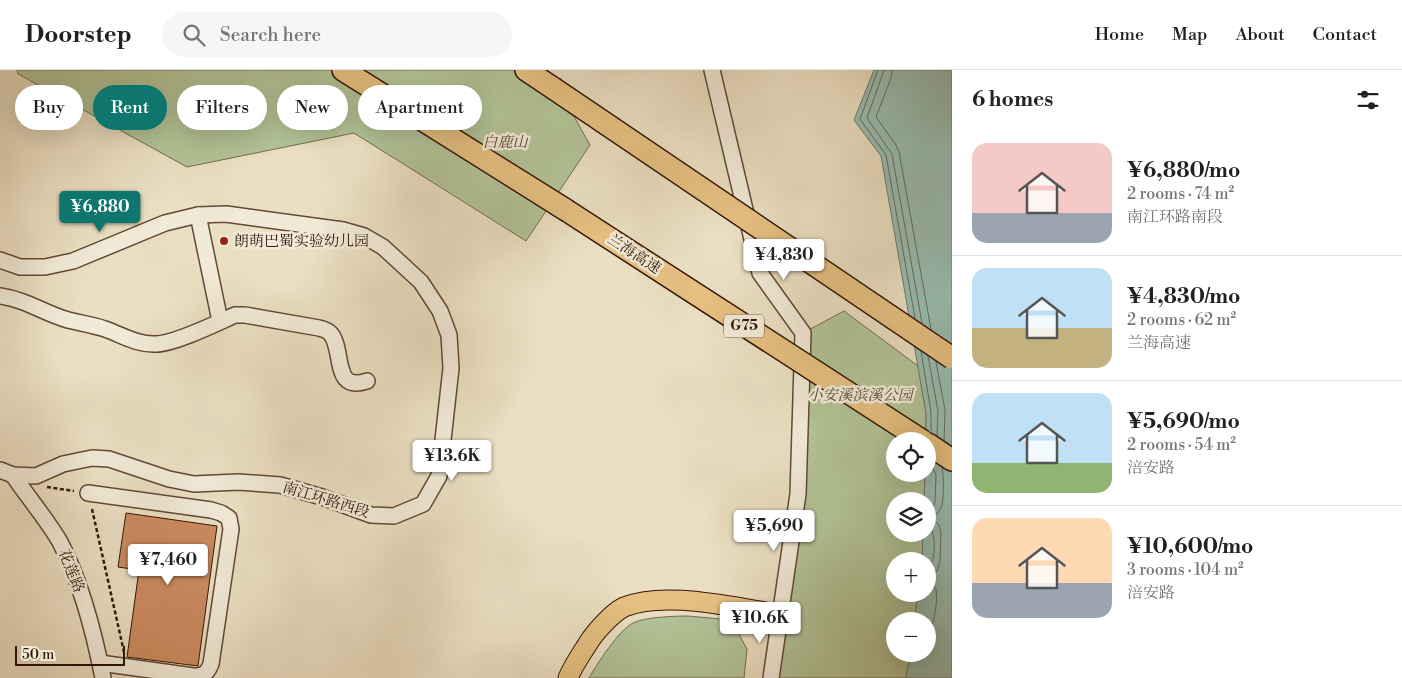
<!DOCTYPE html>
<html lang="en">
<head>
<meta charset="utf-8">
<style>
	body { margin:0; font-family:"Libre Bodoni","Noto Serif SC",serif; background:#f6f6f6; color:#202124; height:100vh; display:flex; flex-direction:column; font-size:19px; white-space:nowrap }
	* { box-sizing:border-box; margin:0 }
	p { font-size:16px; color:#757577 }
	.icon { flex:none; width:28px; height:28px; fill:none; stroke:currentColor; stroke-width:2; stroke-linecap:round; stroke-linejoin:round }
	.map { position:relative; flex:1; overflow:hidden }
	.drawer { display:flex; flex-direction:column; background:#fff; width:450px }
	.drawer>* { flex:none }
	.banner { position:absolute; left:15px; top:15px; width:475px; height:45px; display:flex; gap:10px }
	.fabs { position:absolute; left:886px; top:362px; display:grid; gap:10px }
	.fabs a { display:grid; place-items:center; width:50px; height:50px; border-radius:50%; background:#fff; box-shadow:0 5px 20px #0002; font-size:25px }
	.scale { position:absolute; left:15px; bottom:12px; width:110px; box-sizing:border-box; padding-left:5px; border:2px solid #341608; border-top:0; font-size:14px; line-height:18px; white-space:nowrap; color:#341608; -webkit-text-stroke:4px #f1ead7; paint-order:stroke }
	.price { position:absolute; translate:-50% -42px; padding:0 11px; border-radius:5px; background:#fff; color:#222; font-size:16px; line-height:32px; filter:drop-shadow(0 1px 2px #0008) }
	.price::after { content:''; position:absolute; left:50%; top:30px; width:15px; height:11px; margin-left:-8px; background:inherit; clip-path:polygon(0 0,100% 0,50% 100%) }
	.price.active { background:#0f766e; color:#fff }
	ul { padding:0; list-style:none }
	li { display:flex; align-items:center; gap:15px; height:125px; padding:0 20px }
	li+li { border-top:1px solid #e0e0e0 }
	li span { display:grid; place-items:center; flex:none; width:140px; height:100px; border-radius:15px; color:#555 }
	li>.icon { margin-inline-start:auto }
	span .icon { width:60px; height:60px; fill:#fffc; stroke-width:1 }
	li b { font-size:21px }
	h2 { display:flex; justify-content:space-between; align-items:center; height:60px; padding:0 20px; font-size:21px }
	.chip { padding:0 18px; border-radius:22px; background:#fff; box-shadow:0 5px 20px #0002; font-size:18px; line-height:45px }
	.chip.active { background:#0f766e; color:#fff }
	header { display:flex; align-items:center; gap:30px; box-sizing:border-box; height:70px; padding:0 25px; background:#fff; border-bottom:1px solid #e0e0e0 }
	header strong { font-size:24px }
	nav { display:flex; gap:28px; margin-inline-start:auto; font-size:18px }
	.search { width:350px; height:45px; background:#f6f6f6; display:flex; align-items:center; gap:12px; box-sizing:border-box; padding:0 18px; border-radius:28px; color:#757577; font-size:19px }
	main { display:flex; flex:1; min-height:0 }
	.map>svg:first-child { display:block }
	.green { fill:#b2c397; stroke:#736c50 }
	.water { fill:#98bdb1; stroke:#707a6d }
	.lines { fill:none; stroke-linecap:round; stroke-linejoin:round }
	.shore { stroke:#666a5c; stroke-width:1 }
	.building { fill:#cb8a5f; stroke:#341608 }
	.minor-casing { stroke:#624836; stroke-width:18 }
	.major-casing { stroke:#341608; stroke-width:21 }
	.highway-casing { stroke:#341608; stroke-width:24 }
	.path { stroke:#341608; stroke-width:2.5; stroke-dasharray:4 2.5; stroke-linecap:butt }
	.minor { stroke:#f1ead7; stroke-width:15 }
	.major { stroke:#e5c081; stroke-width:19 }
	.highway { stroke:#e5c081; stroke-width:21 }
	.highway-bridge-casing { stroke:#341608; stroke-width:24; stroke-linecap:butt }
	.highway-bridge { stroke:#e5c081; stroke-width:21 }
	.poi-dot { fill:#8f2418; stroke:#f1ead7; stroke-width:2 }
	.labels { text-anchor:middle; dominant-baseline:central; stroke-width:5; stroke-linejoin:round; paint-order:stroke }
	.shield { fill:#f1ead7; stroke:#6d5646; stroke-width:1 }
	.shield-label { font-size:14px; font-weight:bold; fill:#341608 }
	.park-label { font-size:15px; font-style:italic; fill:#5a4a33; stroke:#f1ead7 }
	.poi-label { font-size:15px; fill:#341608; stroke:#f1ead7; text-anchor:start }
	.street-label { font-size:15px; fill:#341608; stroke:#f1ead7 }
</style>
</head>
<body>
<header>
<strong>Doorstep</strong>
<div class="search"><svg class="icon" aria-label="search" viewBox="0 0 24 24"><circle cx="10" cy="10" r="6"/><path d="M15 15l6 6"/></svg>Search here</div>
<nav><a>Home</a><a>Map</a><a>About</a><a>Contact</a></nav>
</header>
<main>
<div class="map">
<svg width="952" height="608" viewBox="0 0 952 608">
	<rect width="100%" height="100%" fill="#eadfc2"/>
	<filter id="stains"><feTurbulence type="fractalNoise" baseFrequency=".004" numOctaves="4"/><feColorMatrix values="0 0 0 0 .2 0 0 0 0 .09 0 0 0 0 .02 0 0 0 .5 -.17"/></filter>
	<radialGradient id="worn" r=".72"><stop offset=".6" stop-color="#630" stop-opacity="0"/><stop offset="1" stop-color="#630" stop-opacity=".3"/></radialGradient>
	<!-- green -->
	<g class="green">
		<polygon points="17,0 548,0 590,75 526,171 354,63 187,97 18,4"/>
		<polygon points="844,241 918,296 926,343 926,371 895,371 895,404 925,404 924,431 895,431 895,464 923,464 922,491 895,491 895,524 918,524 914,551 895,551 895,584 910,584 906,608 771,608 798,424 803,263"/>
		<path d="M688,546L731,550L747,579L744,608H589C597,594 619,560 633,553C644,547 676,546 688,546Z"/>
	</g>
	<!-- water -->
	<polygon class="water" points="874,0 952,0 952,608 906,608 910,584 928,584 928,551 914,551 918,524 928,524 928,491 922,491 923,464 928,464 928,431 924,431 925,404 928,404 928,371 926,371 926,343 881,86 854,50"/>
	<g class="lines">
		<!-- shore -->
		<g class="shore">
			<polyline points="878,0 860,49 886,85 915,248"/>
			<polyline points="884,0 867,48 892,84 922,253"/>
			<polyline points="892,0 891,8 876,47 896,75 899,82 931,259"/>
			<polyline points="921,281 931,342 931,362"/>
			<polyline points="928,286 938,341 937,366"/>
			<polyline points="936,292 945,340 944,371"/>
			<polyline points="928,393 933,398 936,405 935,432 932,438 928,441"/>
			<path d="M928,454C937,462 936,492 928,500"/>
			<path d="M928,564C934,556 938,530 936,520C934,516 932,512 930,509L937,501L940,492L941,463L939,455L933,448C936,445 939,442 941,438C944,430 944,406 942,397"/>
		</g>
	</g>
	<!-- building -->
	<polygon class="building" points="126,443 217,456 198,596 127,587 139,500 118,497"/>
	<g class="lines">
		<!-- minor casing -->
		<g class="minor-casing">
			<g id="minor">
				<polyline points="712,0 760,203 803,263 798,424 771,608"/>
				<polyline points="198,145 220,251"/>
				<polyline points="0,190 20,197 45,197 73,191 165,153 198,145 226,144 343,160 364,166 383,177 421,212 440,241 449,265 451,298 439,406 423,434 394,446 371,445 322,427 280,415 238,412 194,414 169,409 109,389 92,388 63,394 36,406 13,405 0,400"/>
				<path d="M0,226C28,230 43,243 68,250C80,253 93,255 105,259C122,265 137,275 156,274C174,274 217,253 235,245H245L319,258C323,259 327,260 330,263C345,279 331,323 367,311"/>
				<path d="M13,405C27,426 48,451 60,472C82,514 94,562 103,608"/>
				<path d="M88,423L211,440L221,443L229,448L231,459L211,594C207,604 203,606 193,606L100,593"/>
			</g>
		</g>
		<!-- major casing -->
		<g class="major-casing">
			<path id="major" d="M568,608C573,596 580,586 587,575C594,563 612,543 624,537C666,520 734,538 779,544"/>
		</g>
		<!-- highway casing -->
		<g class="highway-casing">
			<g id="highway">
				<polyline points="343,0 566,140"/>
				<polyline points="526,0 553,18"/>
				<polyline points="928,374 952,390"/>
			</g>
		</g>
		<!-- path -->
		<g class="path">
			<polyline points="47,417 74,421"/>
			<polyline points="92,439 124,582"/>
		</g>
		<!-- minor -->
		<use href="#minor" class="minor"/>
		<!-- major -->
		<use href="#major" class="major"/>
		<!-- highway -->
		<use href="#highway" class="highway"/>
		<!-- highway-bridge casing -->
		<g class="highway-bridge-casing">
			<g id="highway-bridge">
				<polyline points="553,18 952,288"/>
				<polyline points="566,140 923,371"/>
			</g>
		</g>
		<!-- highway-bridge -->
		<use href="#highway-bridge" class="highway-bridge"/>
	</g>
	<!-- markers -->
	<circle class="poi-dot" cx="224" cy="171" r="5"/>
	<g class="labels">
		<!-- shield labels -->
		<rect class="shield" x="724" y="244.5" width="40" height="23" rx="4"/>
		<g class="shield-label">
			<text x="744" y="256">G75</text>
		</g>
		<!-- park labels -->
		<g class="park-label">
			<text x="505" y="72">白鹿山</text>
			<text x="860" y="325">小安溪滨溪公园</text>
		</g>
		<!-- poi labels -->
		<g class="poi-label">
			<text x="234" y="171">朗萌巴蜀实验幼儿园</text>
		</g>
		<!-- street labels -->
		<g class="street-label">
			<text transform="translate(634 184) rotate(33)">兰海高速</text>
			<text transform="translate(326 430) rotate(17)">南江环路西段</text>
			<text transform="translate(71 501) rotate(68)">花莲路</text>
		</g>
	</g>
	<rect width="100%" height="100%" filter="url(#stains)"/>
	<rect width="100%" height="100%" fill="url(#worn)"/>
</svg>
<div class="fabs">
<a><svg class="icon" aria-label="locate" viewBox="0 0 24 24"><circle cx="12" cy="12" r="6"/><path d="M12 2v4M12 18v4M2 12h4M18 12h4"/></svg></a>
<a><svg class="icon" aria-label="layers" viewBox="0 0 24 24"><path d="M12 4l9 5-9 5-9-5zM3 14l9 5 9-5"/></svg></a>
<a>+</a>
<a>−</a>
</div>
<div class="scale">50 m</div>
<b class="price active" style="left:100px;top:163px">¥6,880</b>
<b class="price" style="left:784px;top:211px">¥4,830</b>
<b class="price" style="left:452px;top:412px">¥13.6K</b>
<b class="price" style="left:774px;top:482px">¥5,690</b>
<b class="price" style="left:168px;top:516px">¥7,460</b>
<b class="price" style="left:760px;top:574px">¥10.6K</b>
<div class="banner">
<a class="chip">Buy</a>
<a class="chip active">Rent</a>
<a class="chip">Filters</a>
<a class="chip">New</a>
<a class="chip">Apartment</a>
</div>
</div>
<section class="drawer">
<h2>6 homes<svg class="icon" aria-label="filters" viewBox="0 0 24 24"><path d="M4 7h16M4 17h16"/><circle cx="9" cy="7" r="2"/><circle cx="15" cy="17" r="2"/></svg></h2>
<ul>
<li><span style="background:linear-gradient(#f6c9c9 70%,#9aa5b1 0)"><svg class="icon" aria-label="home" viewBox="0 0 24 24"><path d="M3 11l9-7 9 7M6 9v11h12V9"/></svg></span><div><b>¥6,880/mo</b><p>2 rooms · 74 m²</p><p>南江环路南段</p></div></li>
<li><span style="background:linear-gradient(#bfe0f5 60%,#c2b280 0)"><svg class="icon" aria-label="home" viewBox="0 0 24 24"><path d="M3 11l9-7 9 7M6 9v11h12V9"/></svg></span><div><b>¥4,830/mo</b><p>2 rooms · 62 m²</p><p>兰海高速</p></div></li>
<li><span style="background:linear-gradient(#bfe0f5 70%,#8fb573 0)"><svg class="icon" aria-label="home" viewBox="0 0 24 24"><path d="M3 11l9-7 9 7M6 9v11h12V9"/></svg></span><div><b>¥5,690/mo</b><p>2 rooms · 54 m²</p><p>涪安路</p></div></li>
<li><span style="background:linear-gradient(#ffd9b3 65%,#9aa5b1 0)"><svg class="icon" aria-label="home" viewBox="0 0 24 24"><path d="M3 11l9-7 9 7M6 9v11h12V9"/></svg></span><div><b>¥10,600/mo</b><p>3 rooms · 104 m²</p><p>涪安路</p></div></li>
</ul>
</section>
</main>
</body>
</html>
